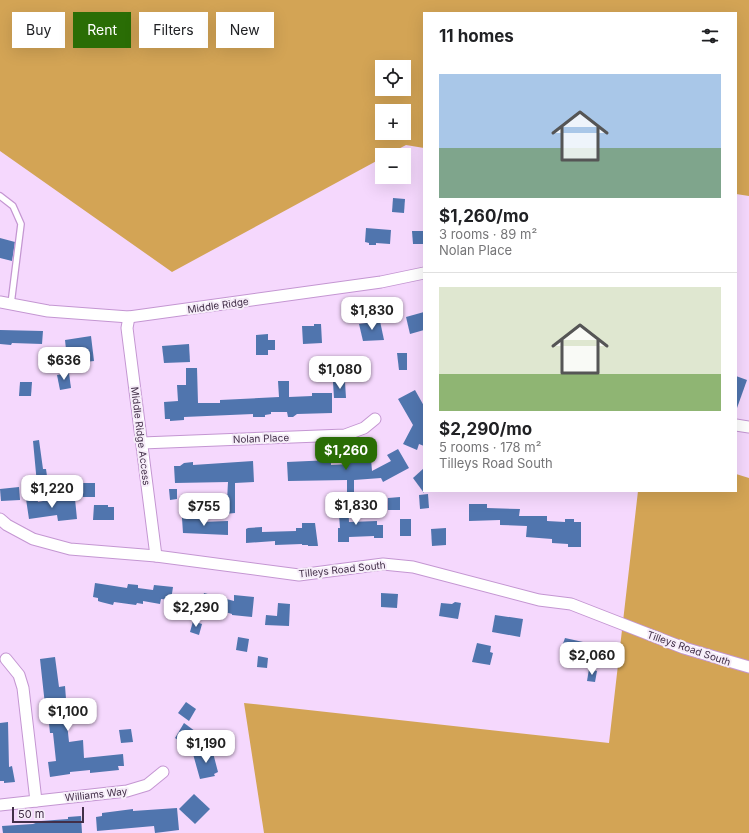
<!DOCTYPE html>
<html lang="en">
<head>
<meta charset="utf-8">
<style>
	body { margin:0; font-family:Inter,sans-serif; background:#f6f6f6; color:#202124; height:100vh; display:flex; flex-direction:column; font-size:15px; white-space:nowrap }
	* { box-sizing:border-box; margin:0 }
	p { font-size:13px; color:#757577 }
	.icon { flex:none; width:22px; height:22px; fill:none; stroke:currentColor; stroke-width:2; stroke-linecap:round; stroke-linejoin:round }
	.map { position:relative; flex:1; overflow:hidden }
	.drawer { position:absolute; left:423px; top:12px; width:314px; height:480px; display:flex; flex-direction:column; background:#fff; border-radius:0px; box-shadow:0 4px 16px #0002 }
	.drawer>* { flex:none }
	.banner { position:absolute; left:12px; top:12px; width:351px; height:36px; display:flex; gap:8px }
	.buttons { position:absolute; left:375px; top:60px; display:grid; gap:8px }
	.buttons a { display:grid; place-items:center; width:36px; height:36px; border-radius:0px; background:#fff; box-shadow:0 4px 16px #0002; font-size:20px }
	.scale { position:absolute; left:12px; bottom:10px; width:72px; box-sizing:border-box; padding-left:4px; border:2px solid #422f48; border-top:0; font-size:11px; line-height:14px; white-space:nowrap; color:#422f48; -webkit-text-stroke:3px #f6edf9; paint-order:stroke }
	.price { position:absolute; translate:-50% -34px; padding:0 9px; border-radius:8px; background:#fff; color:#222; font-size:13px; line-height:26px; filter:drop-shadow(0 1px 2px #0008) }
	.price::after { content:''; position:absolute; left:50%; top:24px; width:12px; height:9px; margin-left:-6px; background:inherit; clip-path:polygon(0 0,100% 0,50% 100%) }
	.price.selected { background:#2a6d05; color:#fff }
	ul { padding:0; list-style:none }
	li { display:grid; align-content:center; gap:8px; height:212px; padding:0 16px }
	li+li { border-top:1px solid #e0e0e0 }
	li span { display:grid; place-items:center; height:124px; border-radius:0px; color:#555 }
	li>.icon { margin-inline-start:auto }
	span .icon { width:72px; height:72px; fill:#fffc; stroke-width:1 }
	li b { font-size:17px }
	h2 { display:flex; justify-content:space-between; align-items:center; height:48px; padding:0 16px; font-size:17px }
	.tag { padding:0 14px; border-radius:0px; background:#fff; box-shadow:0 4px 16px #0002; font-size:14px; line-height:36px }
	.tag.selected { background:#2a6d05; color:#fff }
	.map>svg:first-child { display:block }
	.forest { fill:#d3a455; fill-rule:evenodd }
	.building { fill:#5075ae }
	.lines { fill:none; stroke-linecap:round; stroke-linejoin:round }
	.service-casing { stroke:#c496d2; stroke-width:8 }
	.minor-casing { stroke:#c496d2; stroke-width:13 }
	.service { stroke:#fff; stroke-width:5.5 }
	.minor { stroke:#fff; stroke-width:11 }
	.labels { text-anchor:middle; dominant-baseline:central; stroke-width:4; stroke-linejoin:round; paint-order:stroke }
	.street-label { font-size:10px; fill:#422f48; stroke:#f6edf9 }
</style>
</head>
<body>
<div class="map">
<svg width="749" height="833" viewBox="0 0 749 833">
	<rect width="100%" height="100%" fill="#f5d8fd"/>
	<!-- forest -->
	<g class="forest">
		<path d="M0,0H749V196L736,194V13H424V148L406,145L387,155H382V158L172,272L0,151ZM382,67H404V89H382ZM382,111H404V133H382Z"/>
		<polygon points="736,474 749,478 749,833 264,833 244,703 609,743 638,491 736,491"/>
	</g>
	<!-- building -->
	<g class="building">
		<polygon points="393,198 405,199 404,213 392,212"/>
		<polygon points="366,228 391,230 390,244 376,243 376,245 369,245 369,243 365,242"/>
		<polygon points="412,231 424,231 424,244 413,244"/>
		<polygon points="0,238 15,242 12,261 0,258"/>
		<polygon points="424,312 424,330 410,334 406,317"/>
		<polygon points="380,321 384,340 363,341 359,324"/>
		<polygon points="314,324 321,324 322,343 303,344 302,326 314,326"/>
		<polygon points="0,330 43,331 42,344 12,343 11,345 0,344"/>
		<polygon points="268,334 268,340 275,340 275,350 268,350 268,355 256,355 256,335"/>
		<polygon points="91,336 94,361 75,363 75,367 68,368 65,340"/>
		<polygon points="189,344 190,362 164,363 162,346"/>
		<polygon points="397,353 407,353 407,370 399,370"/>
		<polygon points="334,357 334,367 316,369 316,358"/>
		<polygon points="186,368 197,368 198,403 220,403 220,400 279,397 278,381 289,381 289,397 312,396 312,393 332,393 332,413 297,414 293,417 288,417 287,412 271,412 271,414 265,415 265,417 253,417 253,414 184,417 184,420 170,421 170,419 165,419 164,402 178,401 177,385 186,385"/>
		<polygon points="69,373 71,388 60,390 57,375"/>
		<polygon points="736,376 747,380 737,408 736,407"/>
		<polygon points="20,382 32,382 31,396 19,396"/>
		<polygon points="333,382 345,382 346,398 334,398"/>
		<polygon points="415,390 424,406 424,446 419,444 417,450 403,444 413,425 398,399"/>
		<polygon points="39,440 43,469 46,469 48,483 37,484 33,441"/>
		<polygon points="398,449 409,468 383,482 381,478 354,480 354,495 347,495 347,480 288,481 287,462 331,460 331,465 350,464 350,460 371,459 372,471 391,461 387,455"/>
		<polygon points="253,461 254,482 235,483 235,513 225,514 225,502 227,501 228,482 175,483 174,466 180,466 184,463 193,462 193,465"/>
		<polygon points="424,468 424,493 413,478"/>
		<rect x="83" y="483" width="12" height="14"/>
		<polygon points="19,487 20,500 1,501 0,489"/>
		<polygon points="169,489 177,489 177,499 170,500"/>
		<polygon points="428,494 429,508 420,509 419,495"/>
		<polygon points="400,497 400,510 388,510 388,498"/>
		<polygon points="37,498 38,502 48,500 48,502 75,499 77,519 58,521 57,515 29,519 26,499"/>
		<polygon points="348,501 349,522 377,521 377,525 383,525 383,538 374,538 374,536 349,537 349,542 338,542 338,528 340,528 338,502"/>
		<polygon points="469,504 487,504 487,508 520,509 519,516 547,516 547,521 565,522 565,519 574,519 574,522 581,522 581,547 568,547 568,544 552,543 552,539 526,537 527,526 500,525 500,520 469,521"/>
		<polygon points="94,505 108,505 108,507 114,507 114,520 93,520"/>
		<polygon points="201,516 201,522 228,521 228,535 183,533 182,518"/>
		<rect x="400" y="519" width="11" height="17"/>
		<polygon points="302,523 315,523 318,546 308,546 308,545 302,545 302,544 275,545 275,541 246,543 246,529 248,528 262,527 262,532 296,531 296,528 302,528"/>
		<polygon points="446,528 446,545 432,546 431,529"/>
		<polygon points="95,583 127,588 128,584 138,585 138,588 153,590 154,585 173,587 171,600 161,599 160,604 143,601 143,604 137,603 136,605 114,602 113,605 101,602 98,601 98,598 93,597"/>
		<polygon points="204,593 234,601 234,595 254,597 252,617 232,615 232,614 201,605"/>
		<polygon points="381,593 398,594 397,608 381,607"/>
		<polygon points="455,602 461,603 458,619 439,616 441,603 452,604"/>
		<polygon points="278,603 290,604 289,626 265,625 266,615 277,616"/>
		<polygon points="495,615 523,619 520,637 492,632"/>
		<polygon points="193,621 202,624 199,635 190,632"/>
		<polygon points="238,637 249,639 247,652 236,650"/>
		<polygon points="565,638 583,642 576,662 564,658 566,654 560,652"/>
		<polygon points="477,643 491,646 490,652 493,653 490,665 472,662"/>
		<polygon points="258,656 268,658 267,668 257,667"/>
		<polygon points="55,657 59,687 65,686 66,699 56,700 57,715 66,714 69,742 83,740 84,758 123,754 124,766 118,766 119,770 90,773 90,770 70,772 70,774 50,777 48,762 56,761 53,733 50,733 47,705 45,705 40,659"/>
		<polygon points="589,669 597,671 595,682 587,681"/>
		<polygon points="186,702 196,709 189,721 178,713"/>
		<polygon points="8,722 9,767 12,766 15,782 4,783 4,781 0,781 0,723"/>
		<polygon points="184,723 199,734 190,748 175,738"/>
		<polygon points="131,729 133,742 121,743 119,730"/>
		<polygon points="212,749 218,772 214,774 215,776 200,779 193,754"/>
		<polygon points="194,794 210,809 195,824 179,809"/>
		<polygon points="177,808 179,830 155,833 154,826 97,831 96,817 102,816 102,813 133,809 133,811"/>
		<polygon points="81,816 82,833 3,833 2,826 33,824 41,821 68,819 68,817"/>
	</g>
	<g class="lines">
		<!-- service casing -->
		<g class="service-casing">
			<polyline id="service" points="0,196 13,206 21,224 11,304"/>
		</g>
		<!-- minor casing -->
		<g class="minor-casing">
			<g id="minor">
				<polyline points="0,302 48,311 129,317 381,282 424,273"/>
				<polyline points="129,317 127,328 156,556"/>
				<polyline points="736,425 749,427"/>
				<polyline points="142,443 345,435 364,428 375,419"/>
				<polyline points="0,519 7,525 33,539 70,549 156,556 299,575 383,564 413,567 539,600 571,604 684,648 749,667"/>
				<polyline points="6,659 19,675 23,688 36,801"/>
				<polyline points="0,805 127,791 147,785 163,772"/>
			</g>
		</g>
		<!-- service -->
		<use href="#service" class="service"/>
		<!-- minor -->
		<use href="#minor" class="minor"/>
	</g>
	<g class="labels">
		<!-- street labels -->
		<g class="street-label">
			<text transform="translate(218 305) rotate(-8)">Middle Ridge</text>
			<text transform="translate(141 436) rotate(83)">Middle Ridge Access</text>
			<text transform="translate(261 438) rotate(-2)">Nolan Place</text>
			<text transform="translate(342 569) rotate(-6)">Tilleys Road South</text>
			<text transform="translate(689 648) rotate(19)">Tilleys Road South</text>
			<text transform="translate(96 794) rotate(-6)">Williams Way</text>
		</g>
	</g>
</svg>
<div class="buttons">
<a><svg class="icon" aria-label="locate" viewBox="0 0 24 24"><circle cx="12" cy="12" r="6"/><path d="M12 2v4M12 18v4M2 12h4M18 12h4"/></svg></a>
<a>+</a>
<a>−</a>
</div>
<div class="scale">50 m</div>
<b class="price" style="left:372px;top:331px">$1,830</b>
<b class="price" style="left:64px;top:381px">$636</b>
<b class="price" style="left:340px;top:390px">$1,080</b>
<b class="price selected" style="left:346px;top:471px">$1,260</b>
<b class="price" style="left:52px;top:509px">$1,220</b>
<b class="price" style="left:356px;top:526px">$1,830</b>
<b class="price" style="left:204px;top:527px">$755</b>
<b class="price" style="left:196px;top:628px">$2,290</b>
<b class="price" style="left:592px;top:676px">$2,060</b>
<b class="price" style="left:68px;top:732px">$1,100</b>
<b class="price" style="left:206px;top:764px">$1,190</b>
<div class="banner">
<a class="tag">Buy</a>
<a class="tag selected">Rent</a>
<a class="tag">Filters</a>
<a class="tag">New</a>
</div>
<section class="drawer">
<h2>11 homes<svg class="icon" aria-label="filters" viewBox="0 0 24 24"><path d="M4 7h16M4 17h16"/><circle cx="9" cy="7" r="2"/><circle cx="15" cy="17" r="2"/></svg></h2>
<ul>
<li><span style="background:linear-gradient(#a9c7e8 60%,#7fa58c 0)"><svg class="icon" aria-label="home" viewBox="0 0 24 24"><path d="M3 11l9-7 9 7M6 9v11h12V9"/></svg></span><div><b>$1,260/mo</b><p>3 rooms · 89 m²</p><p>Nolan Place</p></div></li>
<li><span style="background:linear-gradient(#dfe7d0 70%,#8fb573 0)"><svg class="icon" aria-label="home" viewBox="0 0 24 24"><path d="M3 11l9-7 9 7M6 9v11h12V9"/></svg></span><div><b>$2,290/mo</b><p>5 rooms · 178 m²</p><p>Tilleys Road South</p></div></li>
</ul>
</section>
</div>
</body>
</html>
